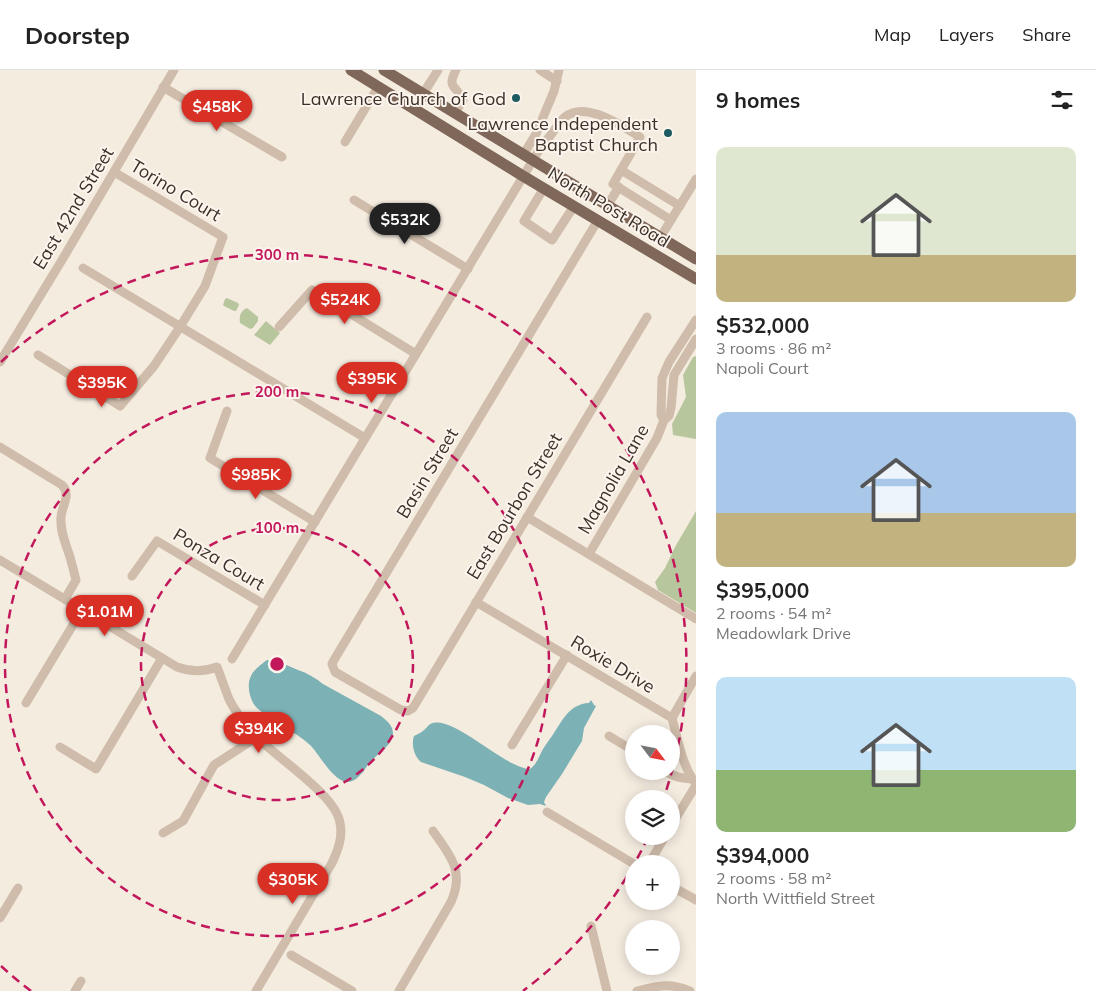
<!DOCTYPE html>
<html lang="en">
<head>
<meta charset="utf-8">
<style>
	body { margin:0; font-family:Mulish,sans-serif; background:#f2f2f2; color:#222; height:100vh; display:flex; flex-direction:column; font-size:19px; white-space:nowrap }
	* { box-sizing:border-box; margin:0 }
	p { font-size:16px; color:#767676 }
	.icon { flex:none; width:28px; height:28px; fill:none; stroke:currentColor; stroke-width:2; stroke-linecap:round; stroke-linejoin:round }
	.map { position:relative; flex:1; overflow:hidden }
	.panel { display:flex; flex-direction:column; background:#fff; width:400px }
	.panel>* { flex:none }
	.needle { width:32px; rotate:122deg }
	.buttons { position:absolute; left:625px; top:655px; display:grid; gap:10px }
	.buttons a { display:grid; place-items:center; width:55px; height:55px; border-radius:50%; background:#fff; box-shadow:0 2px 12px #0003; font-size:25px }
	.price { position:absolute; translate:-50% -42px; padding:0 11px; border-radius:18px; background:#d93025; color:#fff; font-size:16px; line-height:32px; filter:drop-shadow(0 1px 2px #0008) }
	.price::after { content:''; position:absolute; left:50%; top:30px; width:15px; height:11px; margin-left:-8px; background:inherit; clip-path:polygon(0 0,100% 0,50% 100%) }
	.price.active { background:#222; color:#fff }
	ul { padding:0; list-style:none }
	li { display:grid; align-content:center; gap:10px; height:265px; padding:0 20px }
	li span { display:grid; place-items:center; height:155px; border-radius:10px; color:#555 }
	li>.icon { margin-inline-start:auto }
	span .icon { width:90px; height:90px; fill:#fffc; stroke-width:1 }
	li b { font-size:21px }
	h2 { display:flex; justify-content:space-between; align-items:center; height:60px; padding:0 20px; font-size:21px }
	header { display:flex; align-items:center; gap:30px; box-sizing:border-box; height:70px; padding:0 25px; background:#fff; border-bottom:1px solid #e0e0e0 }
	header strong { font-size:24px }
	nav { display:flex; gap:28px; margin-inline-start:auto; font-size:18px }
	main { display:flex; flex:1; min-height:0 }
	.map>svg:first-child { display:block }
	.green { fill:#b8c69e }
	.water { fill:#7cb1b5 }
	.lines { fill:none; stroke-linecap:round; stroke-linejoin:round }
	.minor { stroke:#cfbcaa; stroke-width:9 }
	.major { stroke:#7f675a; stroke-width:11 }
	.ring { fill:none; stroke:#c2185b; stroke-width:2.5; stroke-dasharray:9 6 }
	.poi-dot { fill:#1c5b61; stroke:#fcf5ed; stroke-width:2 }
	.labels { text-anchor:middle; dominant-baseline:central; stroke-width:4; stroke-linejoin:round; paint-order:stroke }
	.poi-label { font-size:18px; fill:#3c302a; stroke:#fcf5ed; text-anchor:end }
	.street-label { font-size:18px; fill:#3c302a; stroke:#fcf5ed }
	.centre { fill:#c2185b; stroke:#fcf5ed; stroke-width:2.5 }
	.ring-label { font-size:15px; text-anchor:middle; font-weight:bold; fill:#c2185b; stroke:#fcf5ed; stroke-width:4; stroke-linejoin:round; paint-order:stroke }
</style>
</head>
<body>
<header>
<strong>Doorstep</strong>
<nav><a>Map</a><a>Layers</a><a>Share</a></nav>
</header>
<main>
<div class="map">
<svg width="696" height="921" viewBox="0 0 696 921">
	<rect width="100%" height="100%" fill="#f5ece0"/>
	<!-- green -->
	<g class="green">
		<polygon points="227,228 238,233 239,235 236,241 234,241 224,236 223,235 225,229"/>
		<path d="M247,238L258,247V251L253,258L250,259L240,253C239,247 240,241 247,238Z"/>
		<polygon points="266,251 280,263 270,275 254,265"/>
		<polygon points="696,286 696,369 673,365 672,354 686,327 683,305 693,287"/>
		<polygon points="696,441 696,543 658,520 655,512 665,498 675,477"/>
	</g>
	<!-- water -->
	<g class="water">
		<path d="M267,590C278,590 281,593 291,597C295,599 294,598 298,600C307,603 316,608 323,614L381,646C387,651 393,655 393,664C392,676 376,685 369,693C366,697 364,702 360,705C357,709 352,712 347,712C332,710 320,685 310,675C294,660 273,653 257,638C250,631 246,615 251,606C253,600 262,594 267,590Z"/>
		<path d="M591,630L594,635L596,636L584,658L582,671L562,704L546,727L544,732L546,736L540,734L528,735L508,728L484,715L465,707L421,692C414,686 411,674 414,666C417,664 421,663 424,660C427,658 428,654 433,653C455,647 505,698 530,699C537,694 539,686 543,679C546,674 549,670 552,666C562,651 569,634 589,633Z"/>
	</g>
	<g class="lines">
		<!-- minor -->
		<g class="minor">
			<polyline points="540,0 557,11"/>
			<polyline points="163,17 282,87"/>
			<polyline points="423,24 438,0"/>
			<path d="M455,43L463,30C457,15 446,19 456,0"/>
			<polyline points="345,72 378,17"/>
			<polyline points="523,85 536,64 554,21 559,0"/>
			<polyline points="621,100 680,136"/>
			<polyline points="544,118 524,151 552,170 574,136"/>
			<polyline points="354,130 468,199"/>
			<polyline points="607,136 619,117"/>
			<polyline points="598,150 334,590 332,594 335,602 401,640 408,641 413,638 647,247"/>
			<polyline points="671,150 696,109"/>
			<polyline points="83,198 365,368"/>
			<polyline points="279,257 312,220 416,284"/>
			<polyline points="38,285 120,336 154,296 180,257 205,216 223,167 114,102"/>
			<polyline points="0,292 62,190 174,0"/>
			<polyline points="227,341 210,388 315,452"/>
			<polyline points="664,350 661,345 662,308 669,292 696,250"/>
			<path d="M0,377L62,415C72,425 61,437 61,448C60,462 66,474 70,487C72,494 74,502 76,510L65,529"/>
			<polyline points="527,447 696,549"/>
			<polyline points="589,484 657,368 664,350 669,346 671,338 674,305 696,269"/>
			<path d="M0,490L177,597C191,602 204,602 217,597C221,607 225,619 229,629C235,642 246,655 256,666C277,688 336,725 340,753C343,767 338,780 332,793L256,921"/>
			<polyline points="132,506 157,471 265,535"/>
			<path d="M476,532L672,648C678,670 682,696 696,714"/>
			<path d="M232,589L536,85C540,78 545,72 550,66C555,60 559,52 565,47C585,30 622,56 640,67L613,114L671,150L660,168"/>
			<polyline points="26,633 82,540"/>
			<polyline points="672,648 696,606"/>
			<polyline points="609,666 634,681"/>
			<polyline points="512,675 567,585"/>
			<polyline points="60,677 96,699 162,588"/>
			<path d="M665,701C674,707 681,708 692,709"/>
			<polyline points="547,742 634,794"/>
			<polyline points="671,756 696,715"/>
			<polyline points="163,763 183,751 214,695 257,667"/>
			<polyline points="649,794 665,766"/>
			<polyline points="671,816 696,830"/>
			<polyline points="0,848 18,818"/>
			<polyline points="591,856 607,921"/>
			<polyline points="291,885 352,921"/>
			<polyline points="75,921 81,911"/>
			<path d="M399,921L451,832C465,801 450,785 433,761"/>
			<path d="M637,921C657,916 670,912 690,921"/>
		</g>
		<!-- major -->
		<g class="major">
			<polyline points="351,0 523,106 696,209"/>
			<polyline points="384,0 696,189"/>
		</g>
	</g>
	<!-- distance rings -->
	<g class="ring">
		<circle cx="277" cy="594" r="136"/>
		<circle cx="277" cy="594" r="272"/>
		<path d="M648 767A409 409 0 0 1 523 921M31 921A409 409 0 0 1 1 896M1 292A409 409 0 0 1 664 727"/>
	</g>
	<!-- markers -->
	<g class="poi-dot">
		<circle cx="516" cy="28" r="5"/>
		<circle cx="668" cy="63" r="5"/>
	</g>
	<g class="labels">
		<!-- poi labels -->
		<g class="poi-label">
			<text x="506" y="28">Lawrence Church of God</text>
			<text x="658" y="53">Lawrence Independent<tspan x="658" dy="21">Baptist Church</tspan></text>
		</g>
		<!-- street labels -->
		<g class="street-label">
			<text transform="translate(176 120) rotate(31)">Torino Court</text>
			<text transform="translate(609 137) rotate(31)">North Post Road</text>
			<text transform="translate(73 138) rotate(-59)">East 42nd Street</text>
			<text transform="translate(427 403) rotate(-59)">Basin Street</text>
			<text transform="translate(613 409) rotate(-60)">Magnolia Lane</text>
			<text transform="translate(514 436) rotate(-59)">East Bourbon Street</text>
			<text transform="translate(219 489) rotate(31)">Ponza Court</text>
			<text transform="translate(613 594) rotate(31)">Roxie Drive</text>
		</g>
	</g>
	<circle cx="277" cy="594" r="8" class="centre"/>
	<g class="ring-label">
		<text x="277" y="190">300 m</text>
		<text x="277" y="327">200 m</text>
		<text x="277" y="463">100 m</text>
	</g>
</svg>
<div class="buttons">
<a><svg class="needle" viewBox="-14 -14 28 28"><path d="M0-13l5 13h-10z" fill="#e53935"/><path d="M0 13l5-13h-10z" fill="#767676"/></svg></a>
<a><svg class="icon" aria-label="layers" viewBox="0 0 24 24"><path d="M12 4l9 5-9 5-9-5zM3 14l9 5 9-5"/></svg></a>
<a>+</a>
<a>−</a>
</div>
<b class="price" style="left:217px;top:62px">$458K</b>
<b class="price active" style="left:405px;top:175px">$532K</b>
<b class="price" style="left:345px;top:255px">$524K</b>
<b class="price" style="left:372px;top:334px">$395K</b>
<b class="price" style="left:102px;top:338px">$395K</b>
<b class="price" style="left:256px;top:430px">$985K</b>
<b class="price" style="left:105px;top:567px">$1.01M</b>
<b class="price" style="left:259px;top:684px">$394K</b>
<b class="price" style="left:293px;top:835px">$305K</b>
</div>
<section class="panel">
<h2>9 homes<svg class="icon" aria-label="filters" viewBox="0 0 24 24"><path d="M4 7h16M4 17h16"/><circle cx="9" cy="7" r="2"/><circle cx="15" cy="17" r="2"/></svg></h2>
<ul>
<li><span style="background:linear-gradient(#dfe7d0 70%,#c2b280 0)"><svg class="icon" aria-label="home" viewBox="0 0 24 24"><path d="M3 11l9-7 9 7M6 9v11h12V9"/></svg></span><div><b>$532,000</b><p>3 rooms · 86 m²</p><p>Napoli Court</p></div></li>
<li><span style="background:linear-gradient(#a9c7e8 65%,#c2b280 0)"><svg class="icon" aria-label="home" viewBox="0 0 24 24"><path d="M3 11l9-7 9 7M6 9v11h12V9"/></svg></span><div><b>$395,000</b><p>2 rooms · 54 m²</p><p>Meadowlark Drive</p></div></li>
<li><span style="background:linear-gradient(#bfe0f5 60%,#8fb573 0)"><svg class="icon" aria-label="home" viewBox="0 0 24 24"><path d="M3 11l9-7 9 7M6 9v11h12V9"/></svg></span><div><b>$394,000</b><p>2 rooms · 58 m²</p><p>North Wittfield Street</p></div></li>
</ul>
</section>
</main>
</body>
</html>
